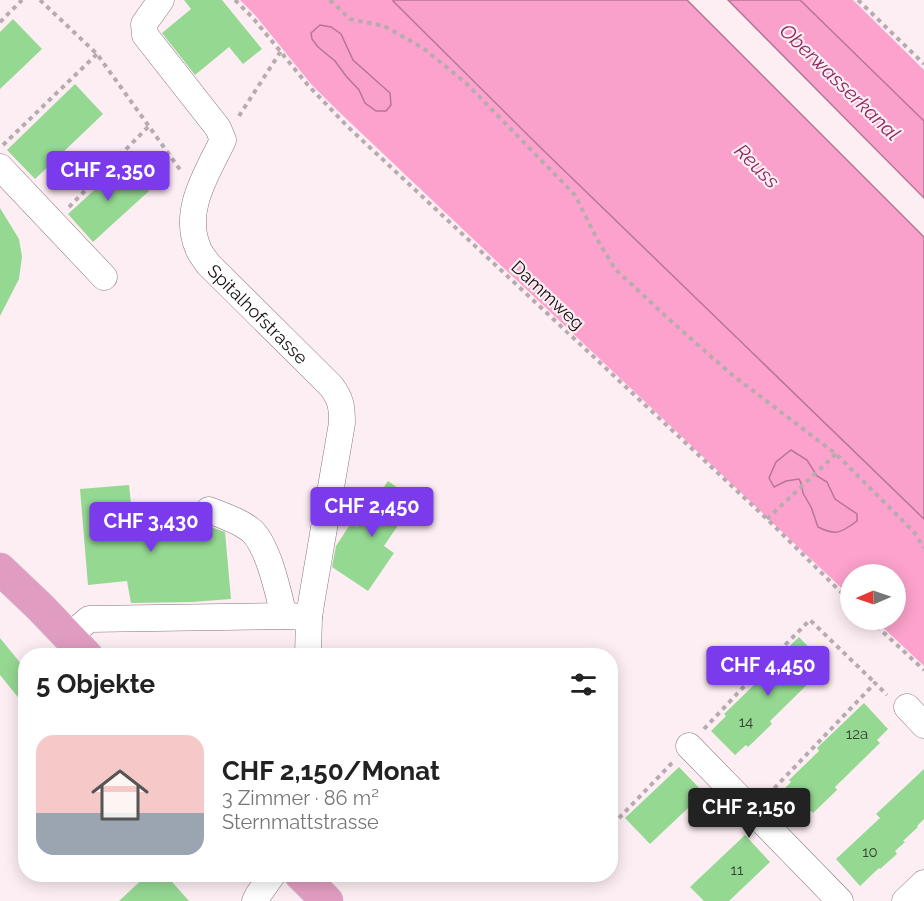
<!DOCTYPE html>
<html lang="de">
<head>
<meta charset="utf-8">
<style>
	body { margin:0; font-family:Raleway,sans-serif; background:#f6f6f6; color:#222; height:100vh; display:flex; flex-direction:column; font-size:22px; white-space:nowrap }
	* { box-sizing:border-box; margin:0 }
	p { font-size:20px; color:#767676 }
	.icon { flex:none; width:33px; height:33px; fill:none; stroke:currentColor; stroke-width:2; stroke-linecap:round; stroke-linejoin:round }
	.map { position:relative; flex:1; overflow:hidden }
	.details { position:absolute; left:18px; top:648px; width:600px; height:234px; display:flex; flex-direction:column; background:#fff; border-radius:24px; box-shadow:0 3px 15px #0003 }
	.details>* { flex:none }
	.needle { width:39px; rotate:268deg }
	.buttons { position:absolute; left:840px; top:564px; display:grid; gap:12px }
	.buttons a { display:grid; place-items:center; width:66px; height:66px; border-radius:50%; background:#fff; box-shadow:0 3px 15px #0003; font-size:30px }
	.price { position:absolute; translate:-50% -51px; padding:0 14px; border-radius:6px; background:#7c3aed; color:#fff; font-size:20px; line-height:39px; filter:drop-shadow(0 2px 3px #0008) }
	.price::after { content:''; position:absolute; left:50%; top:36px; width:18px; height:14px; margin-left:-9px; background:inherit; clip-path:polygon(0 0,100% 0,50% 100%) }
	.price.on { background:#222; color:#fff }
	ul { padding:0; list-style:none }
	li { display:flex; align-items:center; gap:18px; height:150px; padding:0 18px }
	li span { display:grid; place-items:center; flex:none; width:168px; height:120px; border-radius:18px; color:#555 }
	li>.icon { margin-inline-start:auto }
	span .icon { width:72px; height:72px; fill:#fffc; stroke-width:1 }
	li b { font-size:26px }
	h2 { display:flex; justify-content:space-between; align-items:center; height:72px; padding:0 18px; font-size:26px }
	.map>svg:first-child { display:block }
	.forest { fill:#fca2cc }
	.water { fill:#faa1cb; stroke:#b67694; stroke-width:1.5 }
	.building { fill:#95d892 }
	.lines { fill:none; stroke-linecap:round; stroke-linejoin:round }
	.minor-casing { stroke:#85757c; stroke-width:27 }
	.major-casing { stroke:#d1cfd0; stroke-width:33 }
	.path { stroke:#b7abb0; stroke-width:4; stroke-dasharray:4.5 4.5; stroke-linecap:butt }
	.minor { stroke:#fff; stroke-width:26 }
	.major { stroke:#e19dc1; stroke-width:32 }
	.labels { text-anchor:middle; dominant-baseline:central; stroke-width:4.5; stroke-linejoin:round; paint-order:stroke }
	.number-label { font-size:15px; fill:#364333 }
	.street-label { font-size:18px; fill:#171113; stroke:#fdeef4 }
	.water-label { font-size:20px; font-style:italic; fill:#8e2961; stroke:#fdeef4 }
</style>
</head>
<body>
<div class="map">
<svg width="924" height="901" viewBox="0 0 924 901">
	<rect width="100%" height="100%" fill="#fdeef4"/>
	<!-- forest -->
	<g class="forest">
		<polygon points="240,0 394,0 393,1 542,149 924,519 924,666 875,620 896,620 896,574 850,574 850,596 337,110 311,84 255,15"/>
		<polygon points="800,0 853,0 924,70 924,121"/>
	</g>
	<!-- water -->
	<g class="water">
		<polygon points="394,0 687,0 924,237 924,519 542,149 393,1"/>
		<polygon points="728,0 800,0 924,121 924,198"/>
		<polygon points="320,25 331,27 341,34 353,60 390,93 391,105 386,111 376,111 365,103 359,90 346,76 335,61 318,47 312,39 311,33"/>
		<path d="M791,450L807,460L817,476L827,482L835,499L857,514V521C841,533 836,536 818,527L811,507L803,493L801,483L799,479L786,481L774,487L769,478L776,462Z"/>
	</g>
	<!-- building -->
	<g class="building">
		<polygon points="184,0 222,0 262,49 243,64 229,47 195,75 162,33 191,9"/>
		<polygon points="13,19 42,49 0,89 0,32"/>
		<polygon points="75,84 103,114 35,179 7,150"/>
		<polygon points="124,163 149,191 93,242 68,214"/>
		<polygon points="0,208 19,239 22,257 19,279 0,316"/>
		<polygon points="388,481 415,500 384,546 394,553 368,591 332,567 336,546 351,523 357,527"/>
		<polygon points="129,485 134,532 208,526 225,532 231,599 192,602 131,603 127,581 88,585 80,489"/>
		<polygon points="799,637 824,663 813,674 815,677 770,721 772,724 748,747 746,745 735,755 711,731 726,716 724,714 754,685 752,682"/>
		<polygon points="0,638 26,670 26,707 0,675"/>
		<polygon points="864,703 888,729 877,740 880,743 835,787 837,790 813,813 811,811 799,821 776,797 791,782 789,780 819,751 817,748"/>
		<polygon points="679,767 704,793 650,844 625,818"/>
		<polygon points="924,769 924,819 917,826 918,827 903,841 905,842 895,851 897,854 880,869 879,868 860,886 836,859 880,818 876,814"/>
		<polygon points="745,835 770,862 729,901 704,901 690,887"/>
		<polygon points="148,874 165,874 189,901 119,901"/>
	</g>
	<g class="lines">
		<!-- minor casing -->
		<g class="minor-casing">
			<g id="minor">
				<path id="s1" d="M161,0L144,24L145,35L218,128L223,140C207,174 182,210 198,248C200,254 205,259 208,264L331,386C341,399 342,407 342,423L312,598L309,617L308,656"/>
				<polyline points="0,167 104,277"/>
				<path d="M209,510C224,516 240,521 252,531C269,548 278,592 284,616"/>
				<polyline points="68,637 89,619 284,616 309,617"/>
				<polyline points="907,707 924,725"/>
				<polyline points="689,746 840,901"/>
				<polyline points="255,901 258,895 273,874"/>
				<polyline points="905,901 924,883"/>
			</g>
		</g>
		<!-- major casing -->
		<g class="major-casing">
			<g id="major">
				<polyline points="0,569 40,607 87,656"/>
				<polyline points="300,874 327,901"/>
			</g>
		</g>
		<!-- path -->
		<g class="path">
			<polyline points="40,0 97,54 181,171"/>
			<polyline points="235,0 253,18 307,84 348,127 767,519 850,601"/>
			<polyline points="330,0 350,19 384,26 423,48 466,83 575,195 597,239 615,269 671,321 731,374 836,454 914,532 924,548"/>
			<polyline points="858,0 924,64"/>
			<polyline points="0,22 22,0"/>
			<polyline points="239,116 281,51"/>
			<polyline points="3,145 97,54"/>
			<polyline points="69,207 149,126"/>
			<polyline points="767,519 836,454"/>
			<polyline points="870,620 924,670"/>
			<polyline points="704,729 751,679 810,620 875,683"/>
			<polyline points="768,795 875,683 887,695"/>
			<polyline points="619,818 672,763"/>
		</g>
		<!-- minor -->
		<use href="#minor" class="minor"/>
		<!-- major -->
		<use href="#major" class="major"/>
	</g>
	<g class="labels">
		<!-- number labels -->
		<g class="number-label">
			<text x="746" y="722">14</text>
			<text x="857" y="734">12a</text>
			<text x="870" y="852">10</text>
			<text x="737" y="870">11</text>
		</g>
		<!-- street labels -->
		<g class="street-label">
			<text transform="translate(548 295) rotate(43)">Dammweg</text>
			<text stroke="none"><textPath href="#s1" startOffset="376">Spitalhofstrasse</textPath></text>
		</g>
		<!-- water labels -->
		<g class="water-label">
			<text transform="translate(840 82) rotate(44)">Oberwasserkanal</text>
			<text transform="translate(757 166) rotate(45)">Reuss</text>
		</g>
	</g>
</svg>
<div class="buttons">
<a><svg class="needle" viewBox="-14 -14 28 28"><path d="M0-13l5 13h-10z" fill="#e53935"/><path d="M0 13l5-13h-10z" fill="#767676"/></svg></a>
</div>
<b class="price" style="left:108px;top:202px">CHF 2,350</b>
<b class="price" style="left:372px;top:538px">CHF 2,450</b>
<b class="price" style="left:151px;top:553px">CHF 3,430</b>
<b class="price" style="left:768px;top:697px">CHF 4,450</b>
<b class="price on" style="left:749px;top:839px">CHF 2,150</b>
<section class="details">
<h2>5 Objekte<svg class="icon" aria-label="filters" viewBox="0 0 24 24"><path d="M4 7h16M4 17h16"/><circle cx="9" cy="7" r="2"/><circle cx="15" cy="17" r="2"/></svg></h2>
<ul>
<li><span style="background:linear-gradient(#f6c9c9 65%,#9aa5b1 0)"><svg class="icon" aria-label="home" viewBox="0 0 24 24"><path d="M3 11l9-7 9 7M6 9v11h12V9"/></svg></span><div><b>CHF 2,150/Monat</b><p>3 Zimmer · 86 m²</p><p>Sternmattstrasse</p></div></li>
</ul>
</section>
</div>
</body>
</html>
